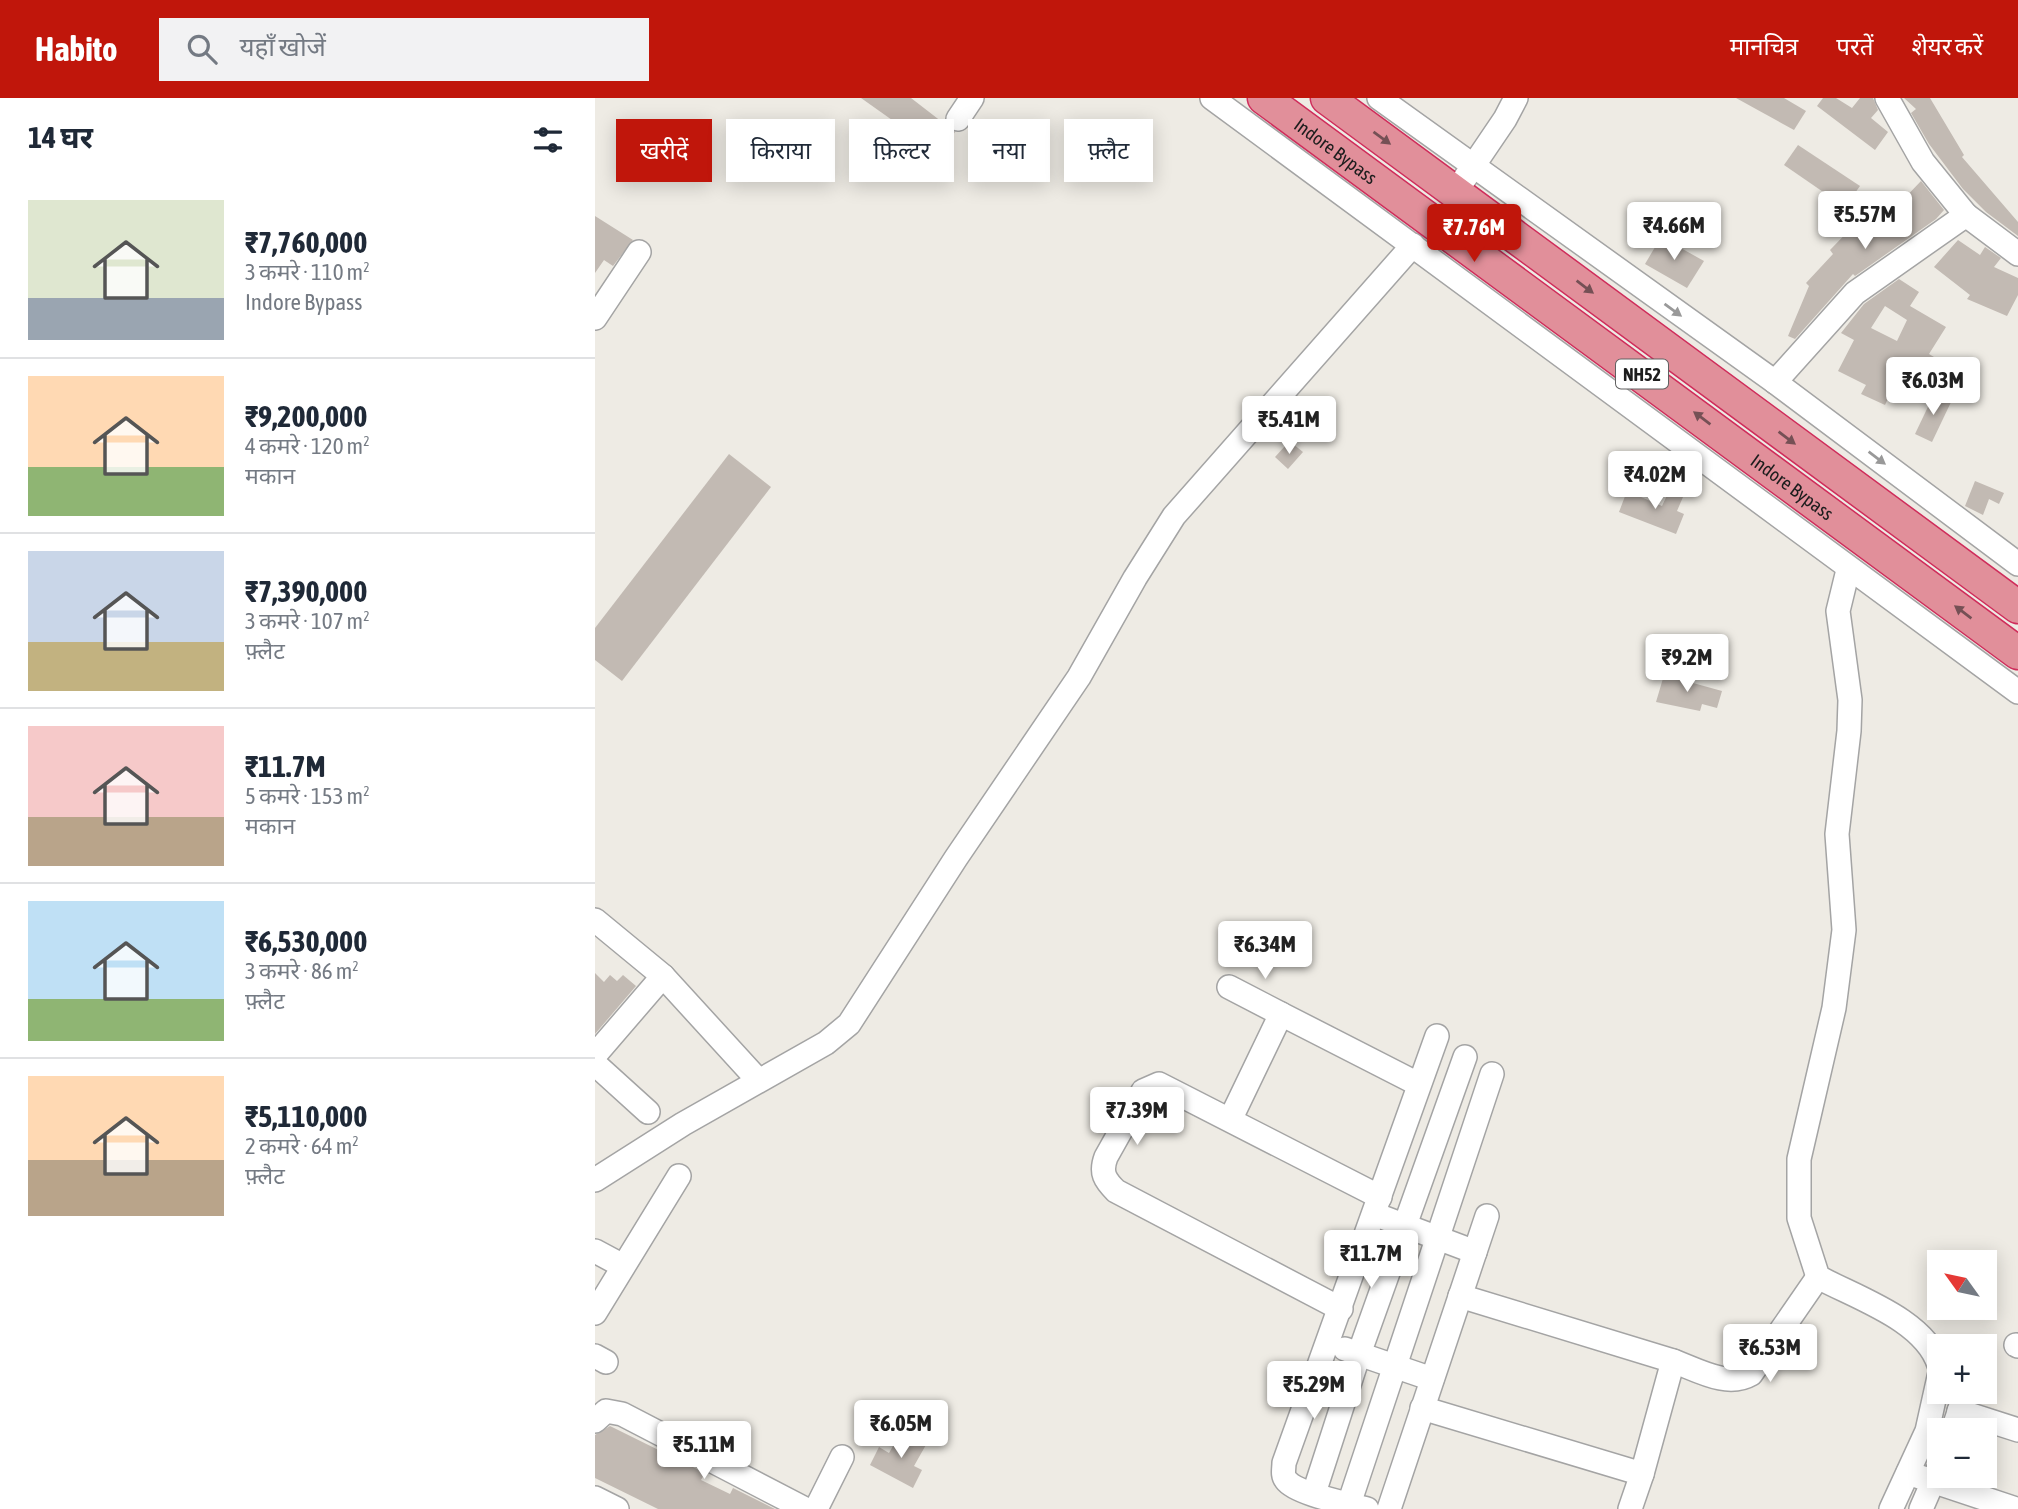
<!DOCTYPE html>
<html lang="hi">
<head>
<meta charset="utf-8">
<style>
	body { margin:0; font-family:"Asap Condensed","Noto Sans Devanagari",sans-serif; background:#f2f2f3; color:#1f2937; height:100vh; display:flex; flex-direction:column; font-size:26px; white-space:nowrap }
	* { box-sizing:border-box; margin:0 }
	p { font-size:23px; color:#747a83 }
	.icon { flex:none; width:38px; height:38px; fill:none; stroke:currentColor; stroke-width:2; stroke-linecap:round; stroke-linejoin:round }
	.map { position:relative; flex:1; overflow:hidden }
	.side { display:flex; flex-direction:column; background:#fff; width:595px }
	.side>* { flex:none }
	.guide { position:absolute; left:21px; top:21px; width:665px; height:63px; display:flex; gap:14px }
	.needle { width:46px; rotate:303deg }
	.controls { position:absolute; left:1332px; top:1152px; display:grid; gap:14px }
	.controls a { display:grid; place-items:center; width:70px; height:70px; border-radius:0px; background:#fff; box-shadow:0 4px 18px #0003; font-size:35px }
	.price { position:absolute; translate:-50% -60px; padding:0 16px; border-radius:7px; background:#fff; color:#222; font-size:23px; line-height:46px; filter:drop-shadow(0 2px 4px #0008) }
	.price::after { content:''; position:absolute; left:50%; top:42px; width:21px; height:16px; margin-left:-10px; background:inherit; clip-path:polygon(0 0,100% 0,50% 100%) }
	.price.selected { background:#c0160b; color:#fff }
	ul { padding:0; list-style:none }
	li { display:flex; align-items:center; gap:21px; height:175px; padding:0 28px }
	li+li { border-top:2px solid #e0e1e3 }
	li span { display:grid; place-items:center; flex:none; width:196px; height:140px; border-radius:0px; color:#555 }
	li>.icon { margin-inline-start:auto }
	span .icon { width:84px; height:84px; fill:#fffc; stroke-width:1 }
	li b { font-size:30px }
	h2 { display:flex; justify-content:space-between; align-items:center; height:84px; padding:0 28px; font-size:30px }
	.chip { padding:0 24px; border-radius:0px; background:#fff; box-shadow:0 4px 18px #0003; font-size:24px; line-height:63px }
	.chip.selected { background:#c0160b; color:#fff }
	header { display:flex; align-items:center; gap:42px; box-sizing:border-box; height:98px; padding:0 35px; background:#c0160b; color:#fff }
	header strong { font-size:33px }
	nav { display:flex; gap:38px; margin-inline-start:auto; font-size:24px }
	.search { width:490px; height:63px; background:#f2f2f3; display:flex; align-items:center; gap:18px; box-sizing:border-box; padding:0 24px; border-radius:0px; color:#747a83; font-size:26px }
	main { display:flex; flex:1; min-height:0 }
	.map>svg:first-child { display:block }
	.building { fill:#c2bab3; fill-rule:evenodd }
	.lines { fill:none; stroke-linecap:round; stroke-linejoin:round }
	.minor-casing { stroke:#a4a4a4; stroke-width:26 }
	.highway-casing { stroke:#cf2d5b; stroke-width:35 }
	.minor { stroke:#fff; stroke-width:23 }
	.highway { stroke:#e18f9a; stroke-width:32 }
	.oneway { fill:#755055 }
	.oneway2 { fill:#999 }
	.labels { text-anchor:middle; dominant-baseline:central; stroke-width:6; stroke-linejoin:round; paint-order:stroke }
	.shield { fill:#fff; stroke:#616161; stroke-width:2 }
	.shield-label { font-size:18px; font-weight:bold; fill:#1d1d1d }
	.street-label { font-size:19px; fill:#1d1d1d; stroke:#fff }
</style>
</head>
<body>
<header>
<strong>Habito</strong>
<div class="search"><svg class="icon" aria-label="search" viewBox="0 0 24 24"><circle cx="10" cy="10" r="6"/><path d="M15 15l6 6"/></svg>यहाँ खोजें</div>
<nav><a>मानचित्र</a><a>परतें</a><a>शेयर करें</a></nav>
</header>
<main>
<section class="side">
<h2>14 घर<svg class="icon" aria-label="filters" viewBox="0 0 24 24"><path d="M4 7h16M4 17h16"/><circle cx="9" cy="7" r="2"/><circle cx="15" cy="17" r="2"/></svg></h2>
<ul>
<li><span style="background:linear-gradient(#dfe7d0 70%,#9aa5b1 0)"><svg class="icon" aria-label="home" viewBox="0 0 24 24"><path d="M3 11l9-7 9 7M6 9v11h12V9"/></svg></span><div><b>₹7,760,000</b><p>3 कमरे · 110 m²</p><p>Indore Bypass</p></div></li>
<li><span style="background:linear-gradient(#ffd9b3 65%,#8fb573 0)"><svg class="icon" aria-label="home" viewBox="0 0 24 24"><path d="M3 11l9-7 9 7M6 9v11h12V9"/></svg></span><div><b>₹9,200,000</b><p>4 कमरे · 120 m²</p><p>मकान</p></div></li>
<li><span style="background:linear-gradient(#c9d6e8 65%,#c2b280 0)"><svg class="icon" aria-label="home" viewBox="0 0 24 24"><path d="M3 11l9-7 9 7M6 9v11h12V9"/></svg></span><div><b>₹7,390,000</b><p>3 कमरे · 107 m²</p><p>फ़्लैट</p></div></li>
<li><span style="background:linear-gradient(#f6c9c9 65%,#b9a48a 0)"><svg class="icon" aria-label="home" viewBox="0 0 24 24"><path d="M3 11l9-7 9 7M6 9v11h12V9"/></svg></span><div><b>₹11.7M</b><p>5 कमरे · 153 m²</p><p>मकान</p></div></li>
<li><span style="background:linear-gradient(#bfe0f5 70%,#8fb573 0)"><svg class="icon" aria-label="home" viewBox="0 0 24 24"><path d="M3 11l9-7 9 7M6 9v11h12V9"/></svg></span><div><b>₹6,530,000</b><p>3 कमरे · 86 m²</p><p>फ़्लैट</p></div></li>
<li><span style="background:linear-gradient(#ffd9b3 60%,#b9a48a 0)"><svg class="icon" aria-label="home" viewBox="0 0 24 24"><path d="M3 11l9-7 9 7M6 9v11h12V9"/></svg></span><div><b>₹5,110,000</b><p>2 कमरे · 64 m²</p><p>फ़्लैट</p></div></li>
</ul>
</section>
<div class="map">
<svg width="1423" height="1411" viewBox="0 0 1423 1411">
	<rect width="100%" height="100%" fill="#eeebe4"/>
	<!-- building -->
	<g class="building">
		<polygon points="266,0 316,0 360,34 345,56"/>
		<polygon points="1141,0 1189,0 1211,13 1199,32"/>
		<polygon points="1228,0 1241,0 1257,10 1265,0 1278,0 1283,12 1276,20 1293,34 1280,52 1222,8"/>
		<polygon points="1309,0 1335,0 1369,57 1367,59 1423,124 1423,138 1391,114 1368,91 1334,46 1316,15 1321,11"/>
		<polygon points="1203,47 1265,88 1250,109 1189,67"/>
		<polygon points="1326,83 1349,112 1341,121 1260,178 1258,176 1200,241 1193,238 1214,188 1211,185 1238,156 1235,152 1267,119 1282,129"/>
		<polygon points="0,118 38,142 18,168 9,162 0,175"/>
		<polygon points="1066,139 1109,163 1092,190 1050,166"/>
		<polygon points="1363,142 1385,157 1390,149 1406,160 1399,169 1423,180 1423,197 1412,218 1372,201 1375,197 1339,169"/>
		<path d="M1304,181L1324,194L1315,208L1351,229L1334,256L1339,259L1326,285L1305,275L1290,307L1266,296L1271,287L1243,273L1259,242L1246,235L1269,206ZM1290,208L1312,222L1302,243L1276,230Z"/>
		<polygon points="1340,294 1357,302 1337,344 1320,336"/>
		<polygon points="698,346 708,354 693,371 680,359 690,348 694,351"/>
		<polygon points="134,356 176,389 27,583 0,562 0,530"/>
		<polygon points="1380,383 1409,395 1404,406 1394,401 1388,417 1370,408"/>
		<polygon points="1032,393 1067,408 1074,393 1088,399 1082,413 1089,416 1081,436 1024,414"/>
		<polygon points="1069,577 1127,593 1122,610 1107,606 1105,613 1061,604"/>
		<polygon points="0,875 9,884 15,877 22,883 28,877 41,888 0,936"/>
		<polygon points="15,1328 110,1375 106,1382 135,1396 138,1390 180,1411 63,1411 0,1380 0,1337"/>
		<polygon points="310,1333 332,1345 319,1368 327,1372 318,1390 275,1367 284,1349 294,1355 302,1341 305,1343"/>
	</g>
	<g class="lines">
		<!-- minor casing -->
		<g class="minor-casing">
			<g id="minor">
				<polyline points="617,0 1423,594"/>
				<polyline points="784,0 1180,284 1423,466"/>
				<polyline points="1292,0 1328,64 1371,117"/>
				<polyline points="363,21 377,0"/>
				<polyline points="870,80 910,21 921,0"/>
				<polyline points="0,220 44,154"/>
				<polyline points="1180,284 1260,195 1371,117 1423,156"/>
				<path d="M1253,472L1243,513L1255,602L1254,633L1242,736L1249,832L1239,910L1204,1061V1120L1223,1179C1262,1200 1330,1222 1344,1267"/>
				<polyline points="0,822 68,878 163,982"/>
				<polyline points="634,889 686,916"/>
				<polyline points="0,957 68,878"/>
				<polyline points="0,966 53,1014"/>
				<polyline points="636,1020 686,916 823,986"/>
				<polyline points="0,1082 88,1026 231,945 254,926 361,760 484,579 540,480 579,418 818,147"/>
				<polyline points="779,1116 880,1154"/>
				<polyline points="0,1153 28,1168"/>
				<path d="M746,1211L521,1093C510,1082 505,1075 511,1059L548,993L564,986L785,1099"/>
				<polyline points="0,1215 84,1078"/>
				<polyline points="1421,1247 1423,1248"/>
				<polyline points="0,1258 11,1264"/>
				<path d="M1078,1263C1103,1272 1132,1290 1156,1276L1223,1179"/>
				<polyline points="837,1281 764,1256 870,959"/>
				<polyline points="827,1310 1047,1376 1078,1263 865,1198"/>
				<polyline points="1364,1313 1423,1332"/>
				<polyline points="0,1323 11,1313 27,1316 210,1411"/>
				<polyline points="1358,1332 1371,1293"/>
				<polyline points="1313,1375 1421,1411"/>
				<polyline points="719,1395 764,1256 750,1251"/>
				<polyline points="0,1400 22,1411"/>
				<polyline points="754,1406 897,976"/>
				<polyline points="221,1411 247,1359"/>
				<path d="M772,1411C755,1406 701,1396 691,1382C687,1377 689,1371 689,1365L842,938"/>
				<polyline points="794,1411 892,1118"/>
				<polyline points="1035,1411 1047,1376"/>
				<polyline points="1296,1411 1332,1333 1344,1279"/>
				<polyline points="1326,1411 1343,1372"/>
			</g>
		</g>
		<!-- highway casing -->
		<g class="highway-casing">
			<g id="highway">
				<path id="s1" d="M669,0L1423,555"/>
				<polyline points="732,0 1423,509"/>
			</g>
		</g>
		<!-- minor -->
		<use href="#minor" class="minor"/>
		<!-- highway -->
		<use href="#highway" class="highway"/>
	</g>
	<!-- one-way arrows -->
	<defs><path id="oneway-solid" d="M-6-.8H1V-3.2L6.5 0L1 3.2V.8H-6Z" transform="scale(1.75)"/></defs>
	<g class="oneway">
		<use href="#oneway-solid" transform="translate(787 40) rotate(36)"/>
		<use href="#oneway-solid" transform="translate(990 189) rotate(37)"/>
		<use href="#oneway-solid" transform="translate(1107 320) rotate(-143)"/>
		<use href="#oneway-solid" transform="translate(1192 340) rotate(37)"/>
		<use href="#oneway-solid" transform="translate(1368 514) rotate(-143)"/>
	</g>
	<g class="oneway2">
		<use href="#oneway-solid" transform="translate(1078 212) rotate(36)"/>
		<use href="#oneway-solid" transform="translate(1282 360) rotate(37)"/>
	</g>
	<g class="labels">
		<!-- shield labels -->
		<rect class="shield" x="1021" y="261.5" width="52" height="29" rx="5"/>
		<g class="shield-label">
			<text x="1047" y="276">NH52</text>
		</g>
		<!-- street labels -->
		<g class="street-label">
			<text stroke="none"><textPath href="#s1" startOffset="89">Indore Bypass</textPath></text>
			<text stroke="none"><textPath href="#s1" startOffset="656">Indore Bypass</textPath></text>
		</g>
	</g>
</svg>
<div class="controls">
<a><svg class="needle" viewBox="-14 -14 28 28"><path d="M0-13l5 13h-10z" fill="#e53935"/><path d="M0 13l5-13h-10z" fill="#747a83"/></svg></a>
<a>+</a>
<a>−</a>
</div>
<b class="price" style="left:1270px;top:153px">₹5.57M</b>
<b class="price" style="left:1079px;top:164px">₹4.66M</b>
<b class="price selected" style="left:879px;top:166px">₹7.76M</b>
<b class="price" style="left:1338px;top:319px">₹6.03M</b>
<b class="price" style="left:694px;top:358px">₹5.41M</b>
<b class="price" style="left:1060px;top:413px">₹4.02M</b>
<b class="price" style="left:1092px;top:596px">₹9.2M</b>
<b class="price" style="left:670px;top:883px">₹6.34M</b>
<b class="price" style="left:542px;top:1049px">₹7.39M</b>
<b class="price" style="left:776px;top:1192px">₹11.7M</b>
<b class="price" style="left:1175px;top:1286px">₹6.53M</b>
<b class="price" style="left:719px;top:1323px">₹5.29M</b>
<b class="price" style="left:306px;top:1362px">₹6.05M</b>
<b class="price" style="left:109px;top:1383px">₹5.11M</b>
<div class="guide">
<a class="chip selected">खरीदें</a>
<a class="chip">किराया</a>
<a class="chip">फ़िल्टर</a>
<a class="chip">नया</a>
<a class="chip">फ़्लैट</a>
</div>
</div>
</main>
</body>
</html>
